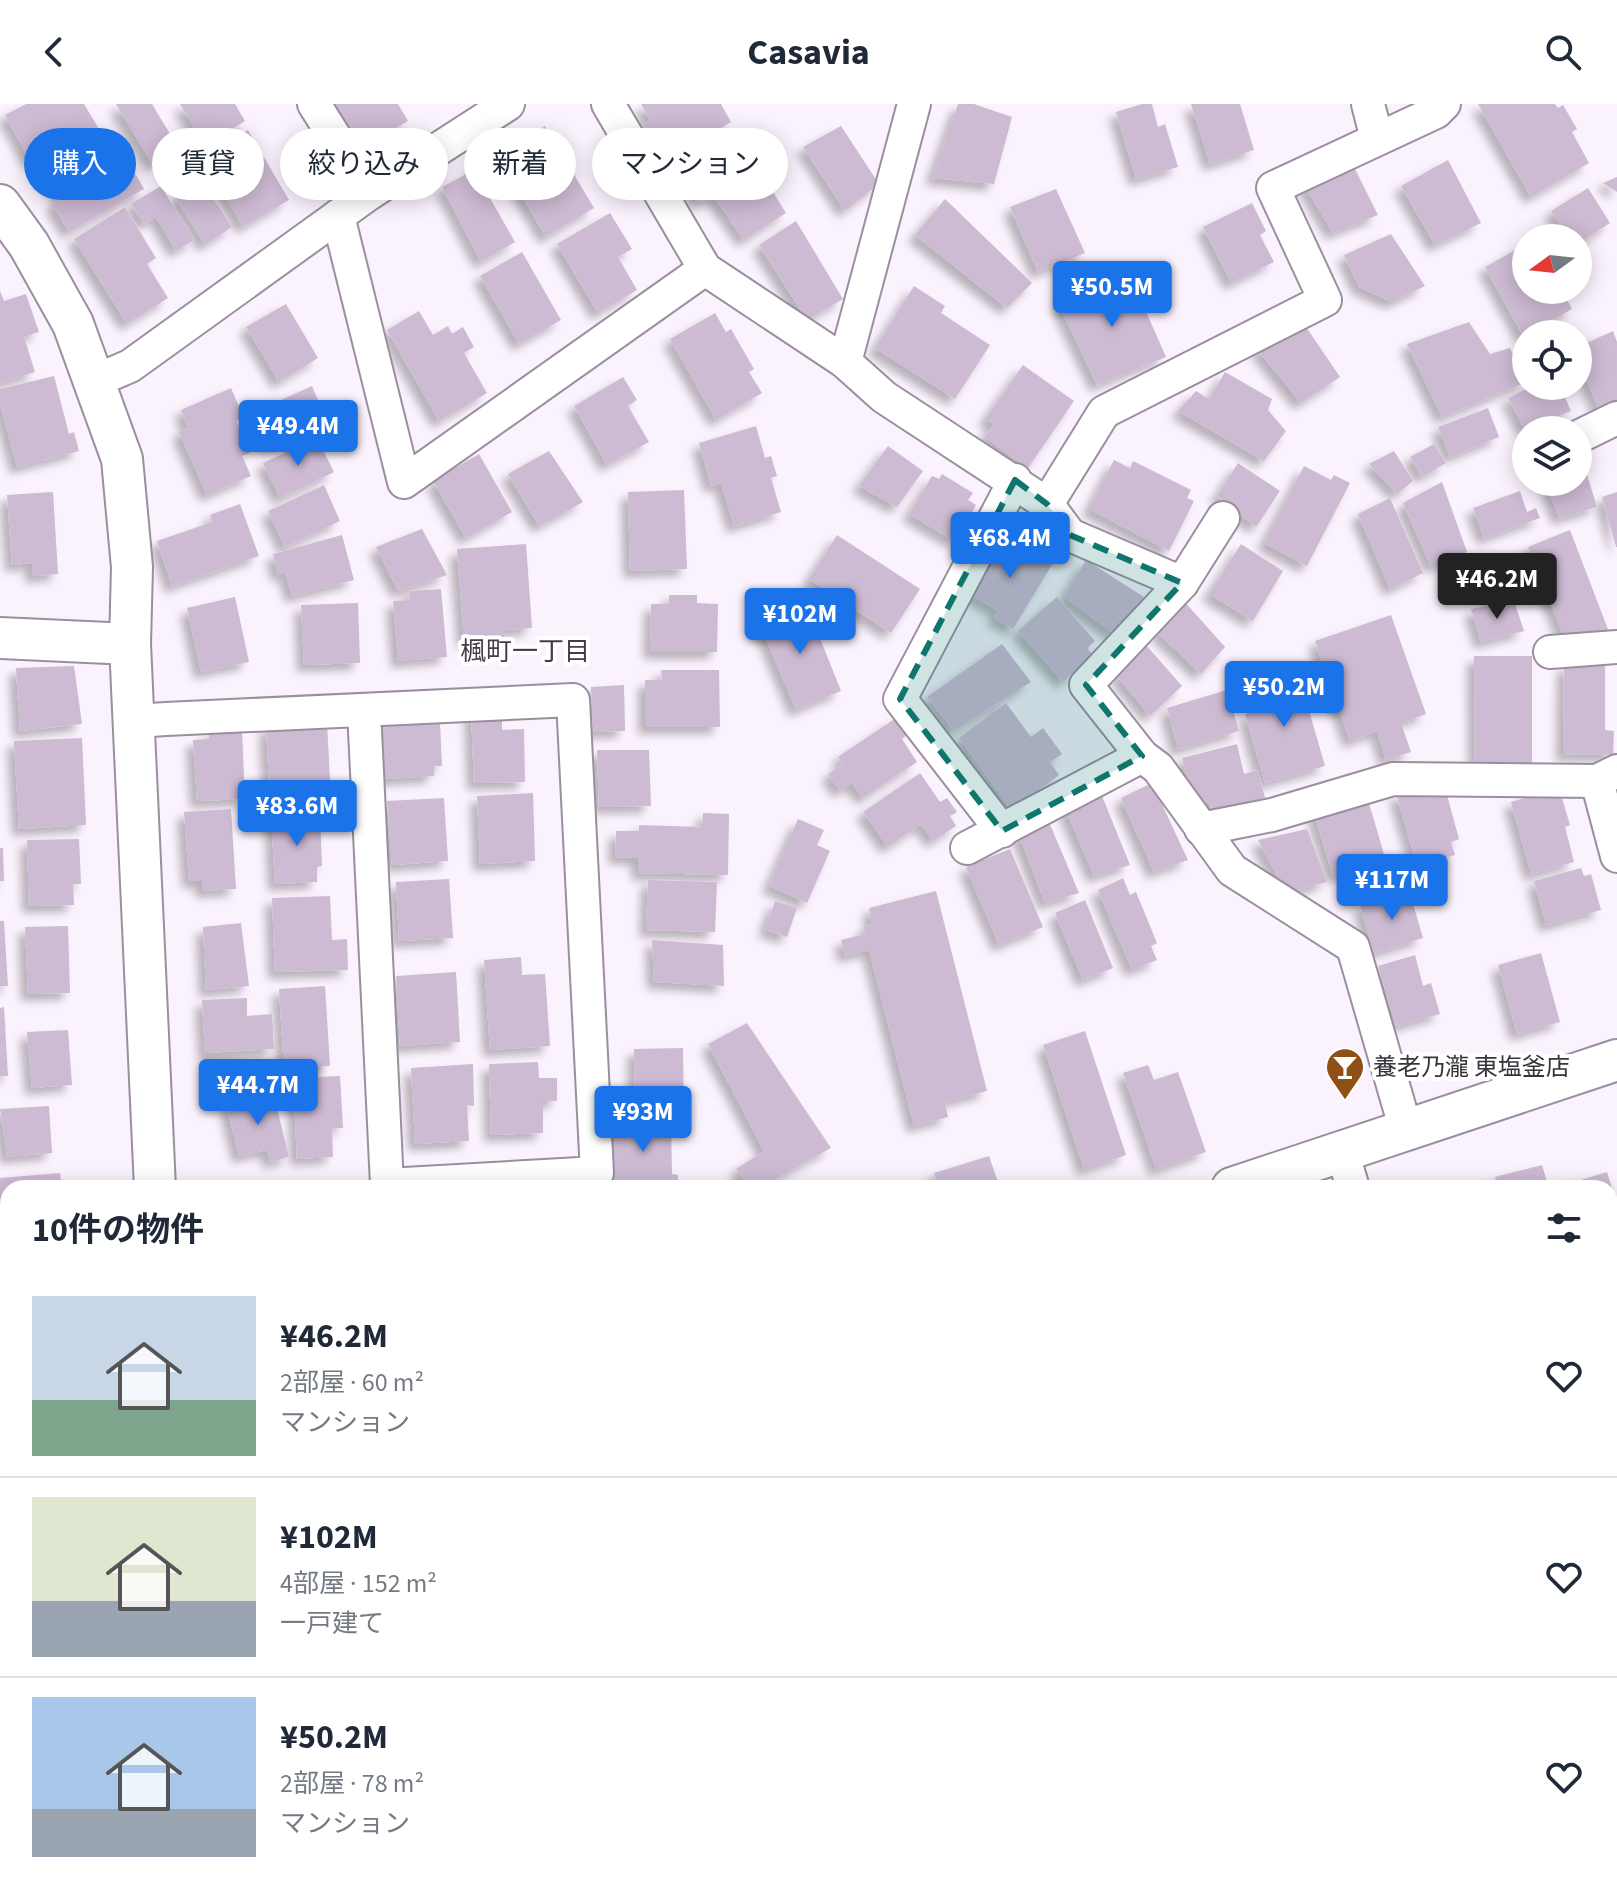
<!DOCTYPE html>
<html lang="ja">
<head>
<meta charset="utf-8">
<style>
	body { margin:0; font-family:"Source Sans 3","Noto Sans JP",sans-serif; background:#f6f6f7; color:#1f2937; height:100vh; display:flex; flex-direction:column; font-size:30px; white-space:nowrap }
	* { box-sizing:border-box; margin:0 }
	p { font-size:26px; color:#747a83 }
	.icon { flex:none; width:44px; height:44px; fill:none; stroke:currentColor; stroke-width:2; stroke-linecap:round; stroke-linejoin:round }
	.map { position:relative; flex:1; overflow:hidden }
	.sheet { position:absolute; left:0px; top:1076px; width:1618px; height:712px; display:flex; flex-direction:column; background:#fff; border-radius:24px 24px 0 0; box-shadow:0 4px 20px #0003 }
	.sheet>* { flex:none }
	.banner { position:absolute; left:24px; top:24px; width:800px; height:72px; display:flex; gap:16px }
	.needle { width:52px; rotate:255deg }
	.fabs { position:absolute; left:1512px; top:120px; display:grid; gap:16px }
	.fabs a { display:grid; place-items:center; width:80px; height:80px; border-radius:50%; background:#fff; box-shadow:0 4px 20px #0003; font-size:40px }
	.price { position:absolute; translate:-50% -68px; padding:0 18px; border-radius:8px; background:#1a73e8; color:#fff; font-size:26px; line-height:52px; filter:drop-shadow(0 2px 4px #0008) }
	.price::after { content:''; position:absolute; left:50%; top:48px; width:24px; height:18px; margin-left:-12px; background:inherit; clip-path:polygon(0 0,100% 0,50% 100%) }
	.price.on { background:#222; color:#fff }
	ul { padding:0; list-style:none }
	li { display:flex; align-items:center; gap:24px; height:200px; padding:0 32px }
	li+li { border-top:2px solid #e0e1e3 }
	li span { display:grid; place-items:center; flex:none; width:224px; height:160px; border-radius:0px; color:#555 }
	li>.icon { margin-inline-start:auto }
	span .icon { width:96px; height:96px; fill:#fffc; stroke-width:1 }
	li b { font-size:34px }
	h2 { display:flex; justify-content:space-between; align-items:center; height:96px; padding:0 32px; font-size:34px }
	.tag { padding:0 28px; border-radius:36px; background:#fff; box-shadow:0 4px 20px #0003; font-size:28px; line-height:72px }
	.tag.on { background:#1a73e8; color:#fff }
	header { display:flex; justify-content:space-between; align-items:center; height:104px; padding:0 32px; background:#fff; font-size:36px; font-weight:700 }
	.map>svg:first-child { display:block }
	.building { fill:#cdbad3; filter:url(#shadow) }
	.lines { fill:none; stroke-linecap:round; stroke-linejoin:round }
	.minor-casing { stroke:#9b8e9f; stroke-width:36 }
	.tertiary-casing { stroke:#9b8e9f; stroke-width:44 }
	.minor { stroke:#fff; stroke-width:32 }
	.tertiary { stroke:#fff; stroke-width:40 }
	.marked { fill:#0f766e; fill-opacity:0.2; stroke:#0f766e; stroke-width:6; stroke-dasharray:16 10; stroke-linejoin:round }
	.labels { text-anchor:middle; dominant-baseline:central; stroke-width:8; stroke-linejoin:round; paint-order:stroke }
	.poi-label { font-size:24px; fill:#38333a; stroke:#fff; text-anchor:start }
	.neighbourhood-label { font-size:26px; fill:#463b4a; stroke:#fff }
</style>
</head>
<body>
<header><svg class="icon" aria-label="back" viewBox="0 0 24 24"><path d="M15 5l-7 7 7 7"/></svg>Casavia<svg class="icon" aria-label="search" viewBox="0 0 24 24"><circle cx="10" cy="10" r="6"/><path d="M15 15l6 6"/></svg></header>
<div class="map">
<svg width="1617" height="1788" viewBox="0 0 1617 1788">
	<defs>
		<filter id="shadow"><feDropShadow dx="-7" dy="7" stdDeviation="4" flood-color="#0004"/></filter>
	</defs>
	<rect width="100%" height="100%" fill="#faf2fd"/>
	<!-- building -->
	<g class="building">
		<polygon points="26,0 84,0 99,25 31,58 5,11"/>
		<polygon points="116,0 152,0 179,45 153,61"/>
		<polygon points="180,0 235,0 245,17 205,41"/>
		<polygon points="334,0 398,0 408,17 359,45"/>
		<polygon points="641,0 721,0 731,18 665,57 642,20 650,16"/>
		<polygon points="958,0 974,0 1012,13 994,80 932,74"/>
		<polygon points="1142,0 1152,0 1158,23 1165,20 1178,63 1136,75 1116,8"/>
		<polygon points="1191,0 1240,0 1254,46 1210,60"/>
		<polygon points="1478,0 1555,0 1558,4 1563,1 1577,25 1572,28 1589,59 1531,93"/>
		<polygon points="545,22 594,104 546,133 498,51"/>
		<polygon points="841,22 879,80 845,107 803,43"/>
		<polygon points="248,26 289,96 243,123 202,53"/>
		<polygon points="740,35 786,109 744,136 714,93 698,98 677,70"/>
		<polygon points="72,44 89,73 125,52 144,85 69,128 52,100 61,95 41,62"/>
		<polygon points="1448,56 1481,119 1435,141 1401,82"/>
		<polygon points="1351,57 1378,111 1333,129 1303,79"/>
		<polygon points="474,66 515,138 481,158 442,83"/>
		<polygon points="1617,73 1617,88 1603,79"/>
		<polygon points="202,76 232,123 205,141 175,93"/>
		<polygon points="161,82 194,136 176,147 156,113 144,120 131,100"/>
		<polygon points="1588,84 1610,119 1578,140 1578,134 1569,134 1551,107"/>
		<polygon points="1056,85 1085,149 1038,168 1010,103"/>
		<polygon points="945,95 1032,179 1007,204 915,131"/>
		<polygon points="1252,99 1266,127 1260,131 1274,158 1231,179 1203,123"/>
		<polygon points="125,103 156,154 147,160 168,194 127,220 74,135"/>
		<polygon points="610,109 632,145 618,153 637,186 598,209 557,140"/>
		<polygon points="796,117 843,195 807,216 759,141"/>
		<polygon points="1391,130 1425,182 1392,198 1359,183 1344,151"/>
		<polygon points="1526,140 1526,186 1562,186 1572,205 1523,232 1485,163"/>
		<polygon points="522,148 561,216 519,240 480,172"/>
		<polygon points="1129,169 1166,253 1097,281 1058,199"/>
		<polygon points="914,182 945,202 941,209 990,241 955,295 875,244"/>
		<polygon points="0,187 4,197 26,190 39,228 24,233 35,268 0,279"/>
		<polygon points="286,200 318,254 279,278 246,223"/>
		<polygon points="419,207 433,231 448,222 452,230 463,223 474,243 464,249 487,289 439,317 387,226"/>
		<polygon points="715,209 726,228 731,225 754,265 749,268 762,289 716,316 670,235"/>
		<polygon points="1469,218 1490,250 1510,244 1526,278 1442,313 1407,240"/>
		<polygon points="1304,220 1340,273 1301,299 1257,245"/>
		<polygon points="1613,227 1617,238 1617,299 1599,306 1578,255 1578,243"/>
		<polygon points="1023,261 1074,297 1028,364 985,333 994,320 985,315"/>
		<polygon points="1225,268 1272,295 1268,306 1286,327 1264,357 1178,307 1196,287 1209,295"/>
		<polygon points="54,272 69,330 74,328 79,347 17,363 0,299 0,285"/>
		<polygon points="623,273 637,296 628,302 649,338 607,361 574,302"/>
		<polygon points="312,282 327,317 271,342 255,308"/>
		<polygon points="1532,282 1560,282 1571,307 1525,326 1508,294"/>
		<polygon points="231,284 244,314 236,317 250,349 242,352 251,372 207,391 179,328 188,324 181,306"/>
		<polygon points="1488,304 1499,333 1450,353 1438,323"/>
		<polygon points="756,322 765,354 771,352 777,372 771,374 781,408 734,422 721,379 711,382 699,339"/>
		<polygon points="317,334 334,368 280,394 263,359"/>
		<polygon points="1434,340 1446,359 1422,373 1410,353"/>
		<polygon points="888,342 923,367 897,403 859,382"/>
		<polygon points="1579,345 1597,403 1559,414 1546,378 1578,378"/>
		<polygon points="549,347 583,398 539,422 508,370"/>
		<polygon points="1394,347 1413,377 1397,390 1369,360"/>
		<polygon points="479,350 512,408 466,434 433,377"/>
		<polygon points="1114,356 1130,364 1133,357 1191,386 1187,394 1194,397 1169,447 1089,405"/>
		<polygon points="1238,359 1280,387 1256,423 1217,392"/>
		<polygon points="1304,362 1331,376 1334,371 1350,379 1307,462 1264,439"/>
		<polygon points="942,370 973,389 968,396 976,401 954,437 909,410 932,372 939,375"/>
		<polygon points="1442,378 1467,448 1431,463 1403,399"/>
		<polygon points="324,381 340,417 285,443 268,407"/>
		<polygon points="684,386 687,465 630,467 628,388"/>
		<polygon points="1520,387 1527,408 1536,404 1540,414 1484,434 1473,404"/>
		<polygon points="53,388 58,470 32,472 32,459 12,461 7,391"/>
		<polygon points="1617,388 1617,443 1616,443 1602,393"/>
		<polygon points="1390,394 1423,469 1390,485 1358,410"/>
		<polygon points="240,400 259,452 172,482 157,437 212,418 210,411"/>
		<polygon points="422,425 447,471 398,487 376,443"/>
		<polygon points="1570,426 1609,528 1567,540 1528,443"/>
		<polygon points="1005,429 1053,459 1013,525 994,514 998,507 968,489"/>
		<polygon points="342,431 354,476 292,492 285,468 278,471 273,450"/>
		<polygon points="837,431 920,485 891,529 809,475"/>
		<polygon points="526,440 532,524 504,526 504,534 464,537 457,445"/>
		<polygon points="1241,440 1283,467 1253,517 1209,490"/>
		<polygon points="1504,452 1514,488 1489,495 1477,459"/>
		<polygon points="1086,456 1144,493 1116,531 1064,493"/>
		<polygon points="441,485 447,553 398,557 393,497 410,496 409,487"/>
		<polygon points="669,491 697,491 697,499 718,500 717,548 650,548 651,500 669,500"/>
		<polygon points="235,493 249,558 201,568 187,504"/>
		<polygon points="1057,493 1095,537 1087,544 1093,551 1063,578 1018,527"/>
		<polygon points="1183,496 1225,543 1201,570 1157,528"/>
		<polygon points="1514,497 1524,527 1481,538 1471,505"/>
		<polygon points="358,499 360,559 304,561 301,501"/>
		<polygon points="806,499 841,587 796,606 759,518"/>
		<polygon points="1391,511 1426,610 1401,619 1411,648 1386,656 1377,627 1350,637 1315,537"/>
		<polygon points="1002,540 1031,578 954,627 927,593"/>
		<polygon points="1146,541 1182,582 1150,612 1117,572"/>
		<polygon points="1474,552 1532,552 1532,666 1475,666"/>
		<polygon points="1564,561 1605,561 1605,626 1614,627 1613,651 1563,650"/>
		<polygon points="74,562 82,620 20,627 16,564"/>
		<polygon points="1297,565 1325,662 1265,679 1245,610 1263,606 1255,577"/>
		<polygon points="661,566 719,566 720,623 645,623 645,576 662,576"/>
		<polygon points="624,581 625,627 593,628 591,583"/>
		<polygon points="1227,586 1239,627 1178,645 1167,604"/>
		<polygon points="1006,599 1031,633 1043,624 1062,650 1050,658 1059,671 1012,706 959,634"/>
		<polygon points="502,605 502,626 524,625 525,678 474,679 471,606"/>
		<polygon points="896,614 907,631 902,635 917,658 863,694 852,679 840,687 828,670 843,660 838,653"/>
		<polygon points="327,619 331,695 270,699 266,622"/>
		<polygon points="440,619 442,662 434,662 434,672 385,675 382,622"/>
		<polygon points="242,626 245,695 197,697 193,636 209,635 209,628"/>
		<polygon points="82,634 86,721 19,725 14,637"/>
		<polygon points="1237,640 1244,670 1258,666 1265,694 1212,707 1209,698 1194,702 1182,654"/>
		<polygon points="597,646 649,646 651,702 599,703"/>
		<polygon points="920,669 940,698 947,694 957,708 950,712 956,722 933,737 921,720 888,743 863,708"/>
		<polygon points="1152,679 1188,756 1154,768 1121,694"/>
		<polygon points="1559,684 1570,721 1565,723 1574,758 1531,770 1511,698"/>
		<polygon points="1100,687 1130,761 1094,772 1064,702"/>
		<polygon points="533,689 535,757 480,760 477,692"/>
		<polygon points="1366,689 1386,757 1333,773 1313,705"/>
		<polygon points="1396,689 1447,691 1459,735 1451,738 1455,751 1417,762"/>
		<polygon points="444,694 448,757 392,761 387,697"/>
		<polygon points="231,705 236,785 202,787 202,777 189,777 184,708"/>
		<polygon points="320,709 322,762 317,763 317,778 275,780 271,712"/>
		<polygon points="703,709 729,710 728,771 638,769 638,754 615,753 616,727 639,727 639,721 702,723"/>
		<polygon points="798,715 824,726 817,741 830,747 807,799 769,782"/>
		<polygon points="1049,718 1079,789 1045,799 1018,728"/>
		<polygon points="1307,725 1327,778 1286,789 1258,736"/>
		<polygon points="79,735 81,780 73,780 74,801 29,802 27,736"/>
		<polygon points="0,744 3,744 4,777 0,777"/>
		<polygon points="1010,745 1043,823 999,841 966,763"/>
		<polygon points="1581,764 1584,772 1591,770 1601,806 1546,821 1534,777"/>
		<polygon points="1123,774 1130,791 1136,788 1157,839 1151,842 1157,856 1132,866 1098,786"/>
		<polygon points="449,775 453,834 399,837 396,778"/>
		<polygon points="648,776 717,778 715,828 646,826"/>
		<polygon points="1409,786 1423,834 1374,849 1360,801"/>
		<polygon points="936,787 987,987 945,998 948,1013 914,1022 869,846 845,852 841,836 865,830 863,823 872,820 869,804"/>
		<polygon points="330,792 332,836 347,835 348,866 275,868 272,794"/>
		<polygon points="1085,796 1113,864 1083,876 1055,809"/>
		<polygon points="775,797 797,804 787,833 765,826"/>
		<polygon points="0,817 4,817 8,882 0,882"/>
		<polygon points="241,819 249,882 206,886 203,823"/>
		<polygon points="68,822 70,889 28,890 25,823"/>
		<polygon points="652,836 723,841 724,882 654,878"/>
		<polygon points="1541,849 1560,918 1517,930 1498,861"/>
		<polygon points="1415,851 1423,882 1431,879 1440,910 1396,922 1378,862"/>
		<polygon points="521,853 522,871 545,870 550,942 490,946 484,856"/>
		<polygon points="456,868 460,938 400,942 396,872"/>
		<polygon points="325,882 330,962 284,965 279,885"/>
		<polygon points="247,894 247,912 272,910 274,945 205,949 202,896"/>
		<polygon points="4,903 8,972 0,972 0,904"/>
		<polygon points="747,919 831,1044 759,1084 750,1084 736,1065 764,1047 708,940"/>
		<polygon points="68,926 72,981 32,984 27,928"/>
		<polygon points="1085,927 1126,1051 1084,1065 1043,941"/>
		<polygon points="683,944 684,1010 656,1011 656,1005 635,1005 634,945"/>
		<polygon points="538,958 539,974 557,974 557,997 543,997 543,1029 491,1031 489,960"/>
		<polygon points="473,960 474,1002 467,1001 469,1037 415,1040 411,964"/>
		<polygon points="1148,961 1154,976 1178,968 1206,1048 1156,1065 1123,969"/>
		<polygon points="340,972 343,1024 332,1024 333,1053 297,1055 293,974"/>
		<polygon points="273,988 289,1053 270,1058 267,1046 239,1052 226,1000"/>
		<polygon points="49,1002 52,1049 7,1053 0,1005"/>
		<polygon points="671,1015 672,1070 678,1071 678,1084 613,1084 612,1016"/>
		<polygon points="989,1052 1000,1084 939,1084 934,1069"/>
		<polygon points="1542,1061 1549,1084 1498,1084 1495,1073"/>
		<polygon points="1607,1068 1617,1100 1617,1168 1610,1170 1610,1084 1576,1084 1574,1078"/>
		<polygon points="60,1069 62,1084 8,1084 8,1131 0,1132 0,1074"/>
		<polygon points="0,1212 8,1212 8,1259 0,1260"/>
		<polygon points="8,1278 8,1355 0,1349 0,1279"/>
		<polygon points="1617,1352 1617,1408 1610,1412 1610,1357"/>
		<polygon points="1617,1482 1617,1548 1610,1549 1610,1483"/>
		<polygon points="1617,1558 1617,1625 1616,1625 1610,1604 1610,1560"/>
		<polygon points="1617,1717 1617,1788 1594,1788 1591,1780 1610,1780 1610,1720"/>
		<polygon points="432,1780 467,1780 493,1788 431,1788"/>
		<polygon points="790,1780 843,1780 839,1788 792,1788 787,1785"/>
		<polygon points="888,1780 898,1780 908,1788 883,1788"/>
		<polygon points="1105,1780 1114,1780 1120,1785 1125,1780 1135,1780 1143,1788 1096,1788"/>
		<polygon points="1184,1780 1249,1780 1255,1788 1190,1788"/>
		<polygon points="1351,1780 1420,1780 1425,1788 1355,1788"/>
		<polygon points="1490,1780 1524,1780 1529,1788 1476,1788"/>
	</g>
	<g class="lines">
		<!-- minor casing -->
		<g class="minor-casing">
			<g id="minor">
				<polyline points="314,0 370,89"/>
				<polyline points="608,0 705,165 845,258 884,293 1047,400 1104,308 1325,196 1273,84 1436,8 1444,0"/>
				<polyline points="1368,0 1377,35"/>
				<polyline points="338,112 404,378 705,165"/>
				<polyline points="845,258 914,0"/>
				<polyline points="95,277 130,262 370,89 508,0"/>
				<polyline points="1578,333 1617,314"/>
				<polyline points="1047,400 1070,431 1182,479 1223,414"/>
				<polyline points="1182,479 1086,581 1142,652 1158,664 1232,766 1353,843 1406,1026"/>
				<polyline points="1550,548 1617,543"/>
				<polyline points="135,617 166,615 573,596 597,1069 387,1081 364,606"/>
				<polyline points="1597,677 1617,752"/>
				<polyline points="1201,725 1272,711 1393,675 1597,677 1617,667"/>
				<polyline points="1002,727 900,595 1015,376"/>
				<polyline points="967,744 1142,652"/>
				<polyline points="1342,1047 1353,1084"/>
				<polyline points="1321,1780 1326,1788"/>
				<polyline points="1559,1780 1563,1788"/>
				<polyline points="341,1788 349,1780"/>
				<polyline points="1036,1788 1051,1780"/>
			</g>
		</g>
		<!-- tertiary casing -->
		<g class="tertiary-casing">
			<g id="tertiary">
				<polyline points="0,101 29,141 73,220 122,355 132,463 130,540 155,1084"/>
				<polyline points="0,534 130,540"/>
				<polyline points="1232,1084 1617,956"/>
				<polyline points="980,1780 990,1788"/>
			</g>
		</g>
		<!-- minor -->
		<use href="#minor" class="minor"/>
		<!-- tertiary -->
		<use href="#tertiary" class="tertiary"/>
	</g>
	<!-- marked area -->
	<path class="marked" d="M1015,376L1047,400L1070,431L1182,479L1086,581L1142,652L1002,727L900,595Z"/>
	<!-- icons -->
	<defs>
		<g id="bar-pin" transform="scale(2)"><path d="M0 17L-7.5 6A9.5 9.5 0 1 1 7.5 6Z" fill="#8e5015" stroke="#fff"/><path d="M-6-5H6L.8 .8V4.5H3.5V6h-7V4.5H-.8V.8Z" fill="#fff"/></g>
	</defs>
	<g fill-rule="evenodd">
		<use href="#bar-pin" x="1345" y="963"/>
	</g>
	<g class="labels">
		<!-- poi labels -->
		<g class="poi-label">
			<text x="1373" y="963">養老乃瀧 東塩釜店</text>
		</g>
		<!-- neighbourhood labels -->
		<g class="neighbourhood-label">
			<text x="525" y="547">楓町一丁目</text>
		</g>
	</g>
</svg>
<div class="fabs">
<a><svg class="needle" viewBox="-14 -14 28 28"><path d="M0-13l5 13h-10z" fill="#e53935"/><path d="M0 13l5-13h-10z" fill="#747a83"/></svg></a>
<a><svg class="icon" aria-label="locate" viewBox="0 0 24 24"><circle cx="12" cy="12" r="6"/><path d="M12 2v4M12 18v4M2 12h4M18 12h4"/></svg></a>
<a><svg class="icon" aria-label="layers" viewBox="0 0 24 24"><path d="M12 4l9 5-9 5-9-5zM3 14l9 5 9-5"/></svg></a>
</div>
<b class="price" style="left:1112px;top:225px">¥50.5M</b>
<b class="price" style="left:298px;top:364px">¥49.4M</b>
<b class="price" style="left:1010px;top:476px">¥68.4M</b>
<b class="price on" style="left:1497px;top:517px">¥46.2M</b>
<b class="price" style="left:800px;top:552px">¥102M</b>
<b class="price" style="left:1284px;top:625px">¥50.2M</b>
<b class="price" style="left:297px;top:744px">¥83.6M</b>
<b class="price" style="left:1392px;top:818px">¥117M</b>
<b class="price" style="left:258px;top:1023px">¥44.7M</b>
<b class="price" style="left:643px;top:1050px">¥93M</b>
<div class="banner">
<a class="tag on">購入</a>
<a class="tag">賃貸</a>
<a class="tag">絞り込み</a>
<a class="tag">新着</a>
<a class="tag">マンション</a>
</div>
<section class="sheet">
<h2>10件の物件<svg class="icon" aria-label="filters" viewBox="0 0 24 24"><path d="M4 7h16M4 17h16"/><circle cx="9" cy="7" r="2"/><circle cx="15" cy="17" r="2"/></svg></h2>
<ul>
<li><span style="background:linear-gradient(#c9d6e8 65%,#7fa58c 0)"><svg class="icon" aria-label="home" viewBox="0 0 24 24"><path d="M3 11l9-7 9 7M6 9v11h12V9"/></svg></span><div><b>¥46.2M</b><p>2部屋 · 60 m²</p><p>マンション</p></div><svg class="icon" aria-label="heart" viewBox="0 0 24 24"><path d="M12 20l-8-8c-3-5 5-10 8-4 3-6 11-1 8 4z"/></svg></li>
<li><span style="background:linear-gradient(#dfe7d0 65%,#9aa5b1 0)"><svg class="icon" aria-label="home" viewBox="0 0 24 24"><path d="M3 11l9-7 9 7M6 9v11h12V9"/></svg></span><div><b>¥102M</b><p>4部屋 · 152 m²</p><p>一戸建て</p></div><svg class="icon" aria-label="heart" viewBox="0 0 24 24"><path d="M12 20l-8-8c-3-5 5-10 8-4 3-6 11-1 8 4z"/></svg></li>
<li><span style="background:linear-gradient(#a9c7e8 70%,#9aa5b1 0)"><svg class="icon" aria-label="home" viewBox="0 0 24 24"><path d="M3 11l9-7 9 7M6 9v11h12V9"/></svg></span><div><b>¥50.2M</b><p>2部屋 · 78 m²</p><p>マンション</p></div><svg class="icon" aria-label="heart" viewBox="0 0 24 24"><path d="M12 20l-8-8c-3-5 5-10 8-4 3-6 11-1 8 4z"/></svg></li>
</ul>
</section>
</div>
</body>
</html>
